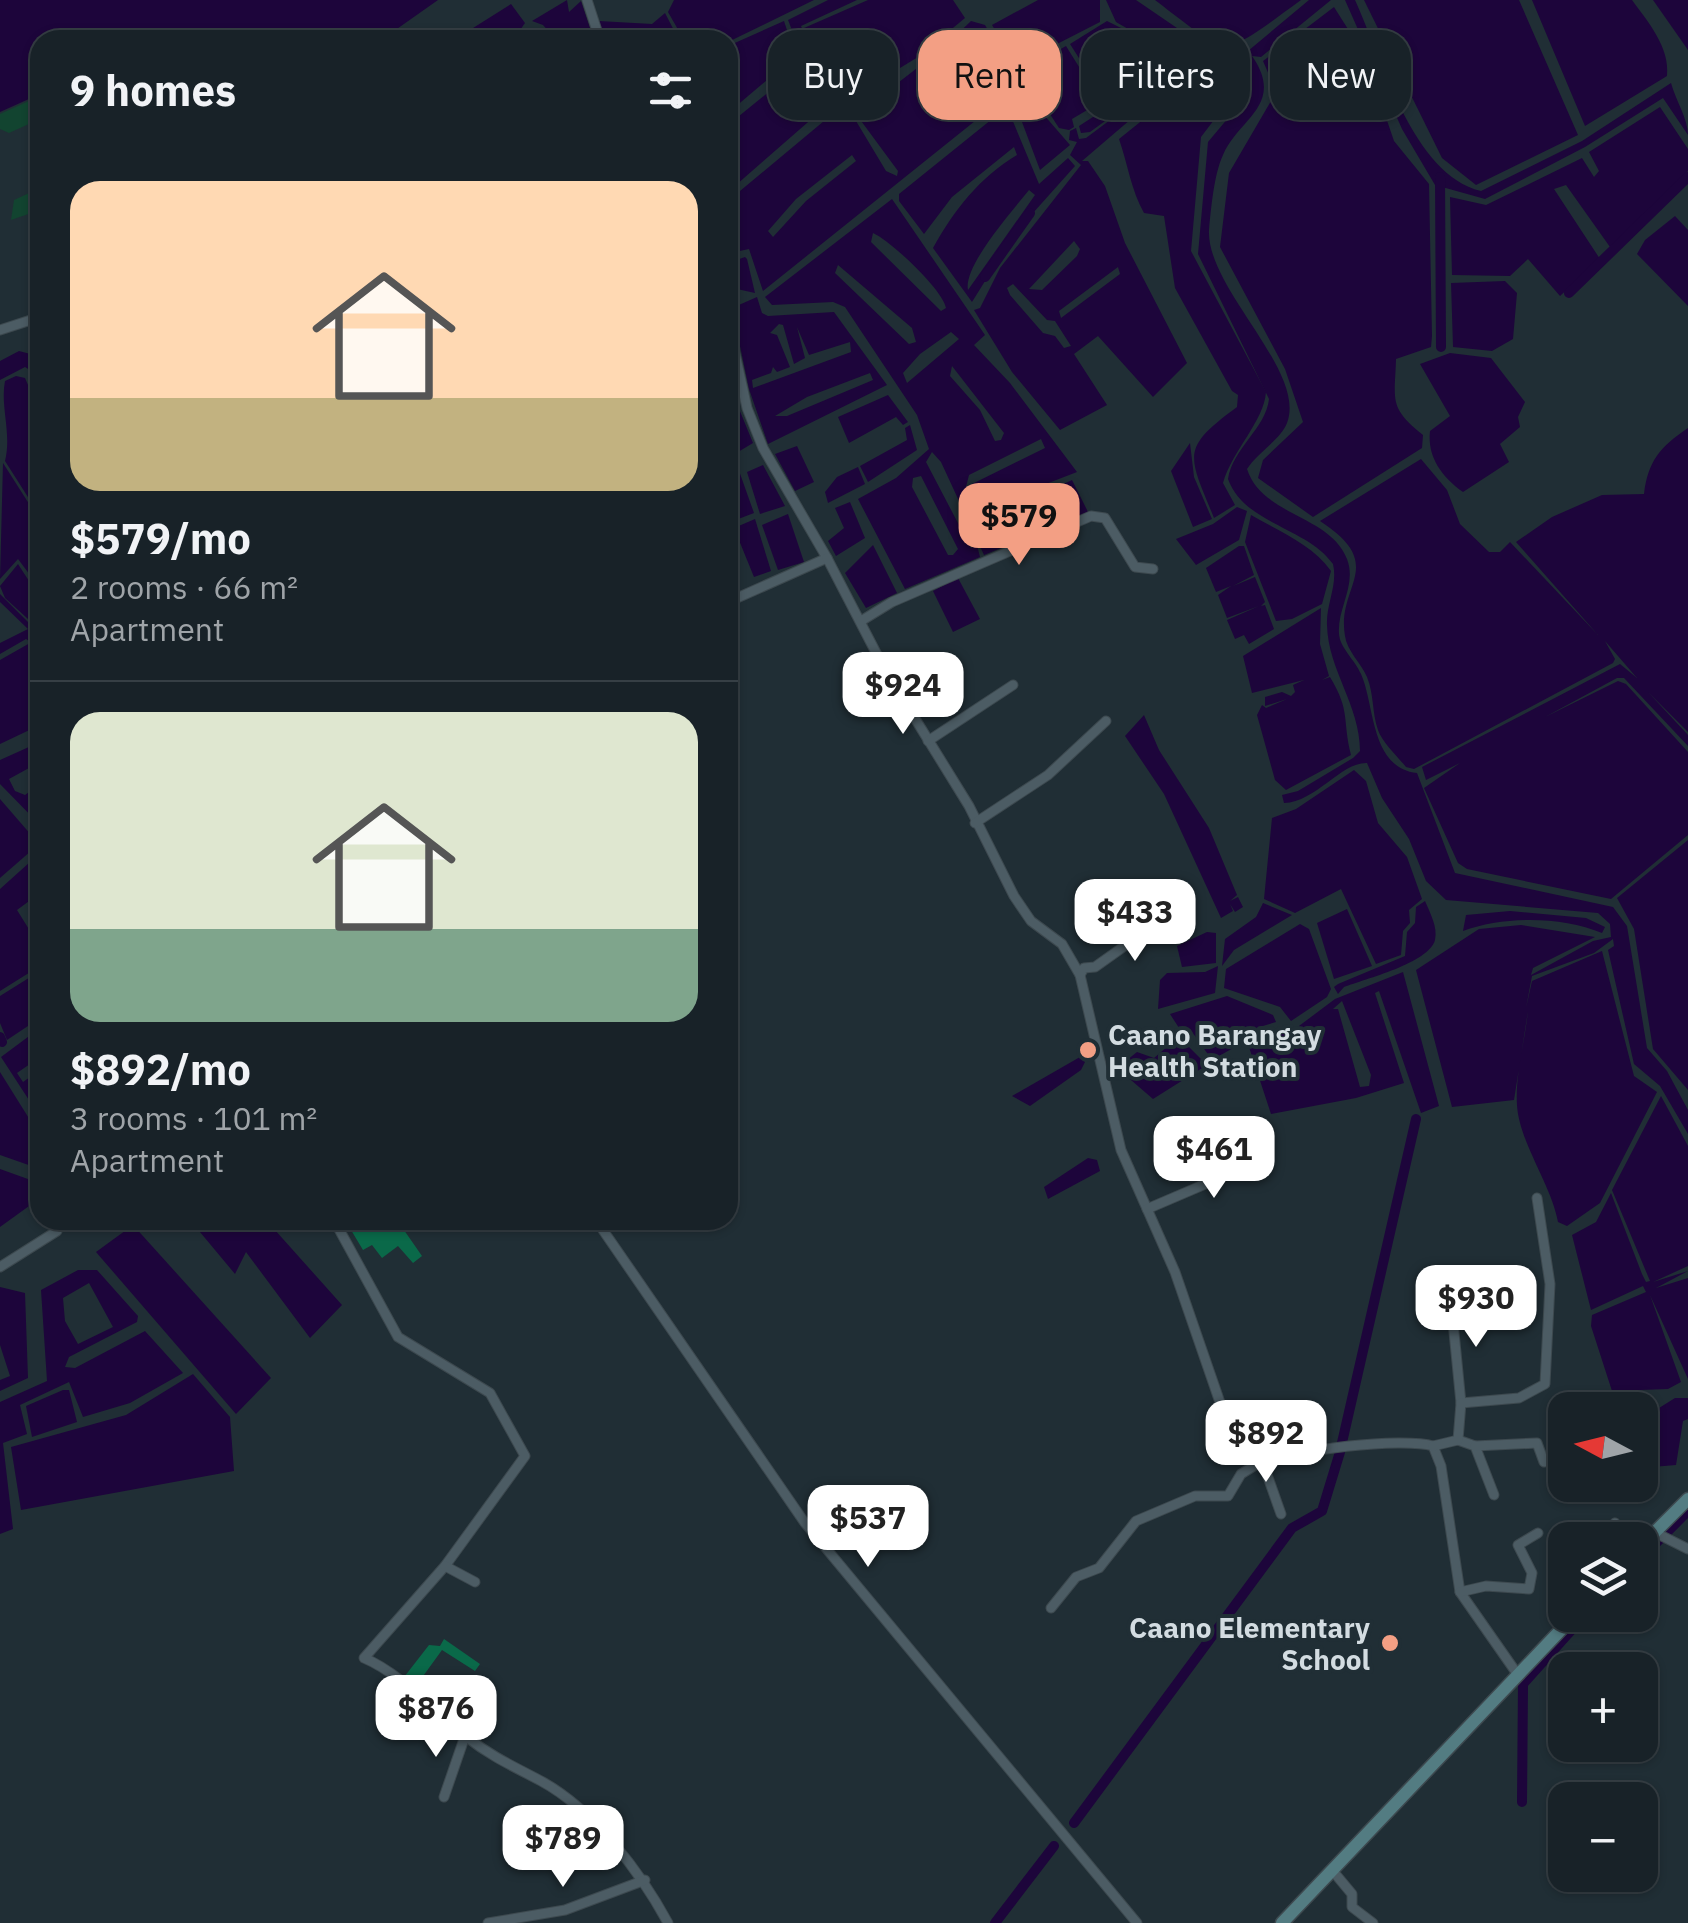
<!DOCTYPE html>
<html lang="en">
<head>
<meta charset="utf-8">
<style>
	body { margin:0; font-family:"IBM Plex Sans",sans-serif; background:#212a30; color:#f1f3f6; height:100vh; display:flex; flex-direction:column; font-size:38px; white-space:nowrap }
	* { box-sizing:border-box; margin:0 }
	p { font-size:32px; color:#9fa4a8 }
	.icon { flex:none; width:55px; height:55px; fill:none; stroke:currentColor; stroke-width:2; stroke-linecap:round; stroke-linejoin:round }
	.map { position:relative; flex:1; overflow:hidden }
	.side { position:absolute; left:30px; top:30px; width:708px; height:1200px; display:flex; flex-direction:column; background:#182228; border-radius:30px; box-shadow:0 2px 8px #0004,0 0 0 2px #363f45 }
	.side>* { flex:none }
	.hud { position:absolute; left:768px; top:30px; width:770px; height:90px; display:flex; gap:20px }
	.needle { width:65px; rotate:277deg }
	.fabs { position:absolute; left:1548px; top:1392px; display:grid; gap:20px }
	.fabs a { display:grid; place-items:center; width:110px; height:110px; border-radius:20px; background:#182228; box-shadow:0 2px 8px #0004,0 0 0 2px #363f45; font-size:50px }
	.price { position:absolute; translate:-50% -85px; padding:0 22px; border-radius:20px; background:#fff; color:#222; font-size:32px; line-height:65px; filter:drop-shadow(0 2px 5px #0008) }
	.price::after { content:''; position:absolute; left:50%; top:60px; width:30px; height:22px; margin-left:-15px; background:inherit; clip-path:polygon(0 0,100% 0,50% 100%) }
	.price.selected { background:#f39f84; color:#111 }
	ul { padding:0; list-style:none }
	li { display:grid; align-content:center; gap:20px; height:530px; padding:0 40px }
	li+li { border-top:2px solid #363f45 }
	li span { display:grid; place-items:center; height:310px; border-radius:30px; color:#555 }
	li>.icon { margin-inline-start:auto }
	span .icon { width:180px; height:180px; fill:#fffc; stroke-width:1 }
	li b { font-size:42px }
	h2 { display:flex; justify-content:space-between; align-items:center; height:120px; padding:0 40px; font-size:42px }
	.tag { padding:0 35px; border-radius:30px; background:#182228; box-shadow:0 2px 8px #0004,0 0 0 2px #363f45; font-size:35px; line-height:90px }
	.tag.selected { background:#f39f84; color:#111 }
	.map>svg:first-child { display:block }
	.green { fill:#124430 }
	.forest { fill:#0a6949 }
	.water { fill:#1d053b; fill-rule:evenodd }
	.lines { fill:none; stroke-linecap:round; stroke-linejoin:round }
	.canal { stroke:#1d053b; stroke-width:10 }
	.minor-casing { stroke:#3d494f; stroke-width:11 }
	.secondary-casing { stroke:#3d494f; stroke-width:15 }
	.minor { stroke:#4c5c64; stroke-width:9 }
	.secondary { stroke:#537c82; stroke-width:12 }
	.poi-dot { fill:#f39f84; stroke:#202e35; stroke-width:4 }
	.labels { text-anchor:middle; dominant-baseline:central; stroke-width:8; stroke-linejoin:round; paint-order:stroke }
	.poi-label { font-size:28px; font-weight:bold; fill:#d3dce1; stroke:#202e35; text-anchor:start }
</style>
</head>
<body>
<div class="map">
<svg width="1688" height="1923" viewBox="0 0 1688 1923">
	<rect width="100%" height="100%" fill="#202e35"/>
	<!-- green -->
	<g class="green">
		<polygon points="40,96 40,119 9,133 0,129 0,114"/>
		<polygon points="40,188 40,210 11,220 14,200"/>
	</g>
	<!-- forest -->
	<g class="forest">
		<polygon points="345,1220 397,1220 422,1256 413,1263 398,1246 382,1258 372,1245 363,1250"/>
		<polygon points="444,1639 480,1664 475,1671 442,1650 413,1690 401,1681 429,1645 440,1646"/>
	</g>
	<!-- water -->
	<g class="water">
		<polygon points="0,0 438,0 394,31 361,40 40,40 40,94 0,112"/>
		<polygon points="567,0 569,12 581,1 594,40 556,40 543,25 532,21"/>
		<polygon points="674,0 814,0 728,42 684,40 668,12"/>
		<polygon points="828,0 857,0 801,26 834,111 825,114 788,20"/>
		<polygon points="868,0 953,0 965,18 918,57 846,101 833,101 804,28"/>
		<polygon points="1038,0 1100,0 1100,22 1016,65 992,25"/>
		<path d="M1106,0H1136L1215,54L1248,51L1309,0H1331L1261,57L1252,56C1286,105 1238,119 1223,155C1214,174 1211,209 1209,230C1206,288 1307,371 1287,423C1281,439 1257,453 1247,469C1262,516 1330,515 1347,559C1357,585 1337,608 1339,634C1340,648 1355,660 1361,674C1375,705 1370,768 1417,773L1455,873L1613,907L1627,926L1647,1048L1667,1071L1688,1110V1134L1660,1086L1634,1064L1608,950L1614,946L1613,939L1594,953L1532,976L1526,1008L1532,981L1602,951L1634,1076L1657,1092L1600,1203L1567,1226L1558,1222C1552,1186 1519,1142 1517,1105C1515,1075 1525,1041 1528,1011L1514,1100L1452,1107L1416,970L1479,929L1521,925L1595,937L1533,968L1531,975L1593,941L1611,937L1610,924L1598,913L1446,900L1426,881L1409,839L1382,798L1367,763C1341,762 1316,802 1284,803L1282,795L1298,791L1353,758L1360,751C1360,705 1328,670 1327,625C1326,604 1338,585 1333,564C1307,527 1244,524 1228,479C1233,448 1266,428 1269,399L1198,254L1208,142L1239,105L1240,88L1192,70L1167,52L1171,62L1165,69L1101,102L1096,94L1099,103L1072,119L1074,127L1069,130L1059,128L1022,71L1066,46L1094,91L1093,80L1070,44L1107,21L1163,49L1116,22Z"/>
		<path d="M1155,0H1301C1222,57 1233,60 1155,0Z"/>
		<path d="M1345,0H1355C1382,59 1413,175 1481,191L1582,141L1671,83C1676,101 1688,119 1688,135L1663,98L1585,147L1485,199L1435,185L1402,129Z"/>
		<polygon points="1364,0 1519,0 1578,135 1476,185 1442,158"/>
		<path d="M1532,0H1632C1648,22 1670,47 1667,76L1585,126Z"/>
		<polygon points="1653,0 1688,0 1688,50"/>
		<polygon points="511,4 525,23 513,40 454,40"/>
		<path d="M1334,7L1365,56L1394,141L1429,184L1432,336L1431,347L1396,359C1395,400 1388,407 1423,435L1422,448L1313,517L1258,478L1263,460L1303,422L1285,369L1220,247L1229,173L1271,101L1273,84L1263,61Z"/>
		<polygon points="665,13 679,40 604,40 599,21 652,24"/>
		<polygon points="784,21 815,116 728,192 728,125 781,82 780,75 773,75 728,113 728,46"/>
		<path d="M971,21L985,25L1020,85L763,291L749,249L730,253L728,201L830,116C861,120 948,44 971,21ZM856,114L898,171L897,176L886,171L856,121ZM852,155L856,161L806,201L773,237L768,231L796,199Z"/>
		<path d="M1188,76L1233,95L1201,137L1191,251L1266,392C1264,421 1232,451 1223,483L1235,505L1214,518C1188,454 1180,449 1237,407L1238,395L1232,391L1175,288L1164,216L1144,213C1131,190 1128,165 1119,139L1170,98L1171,88Z"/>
		<polygon points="1155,77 1160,81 1090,132 1081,133 1079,126"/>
		<path d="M1161,82L1165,90L1082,161H1088L1105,186L1125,243L1187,363L1153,397L1098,336L1074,354L1107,405L1060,430L1012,372L974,310L980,308L1000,268L1081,165L1070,155L1077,142L1069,140L1070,131L1076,128L1079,139L1086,138ZM1074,241L1080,249L1077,256L1042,290L1029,289ZM1118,267L1120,274L1061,318L1059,311ZM1013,284L1047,320L1055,321L1071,346L1064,348L1055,336L1043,333L1010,295L1007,288Z"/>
		<polygon points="1024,92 1070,145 1040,170 1019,114 1010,104"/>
		<path d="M1007,107L1039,184L1068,158L1075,166L1015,233L972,302L933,248C954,210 980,177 1017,155L1014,147L952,197L924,234L899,201V194ZM1029,190L1035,195L968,290C963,266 1013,210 1029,190Z"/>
		<polygon points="1660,107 1688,149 1688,171 1610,247 1566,185 1554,189 1600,259 1560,296 1528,259 1510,276 1452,275 1450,197 1486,205 1582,158 1594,177 1599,171 1589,152"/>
		<path d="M892,199L985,335L974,345L1010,383L1077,472L984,508L982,514L990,519L1072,480L1088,512L984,555L941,462L932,452L926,462L971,548L977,545L980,557L905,589L858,499L896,478L929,449L917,415L845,307L833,302L772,305L765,297ZM873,233C891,241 943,290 946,308L941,311L871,242ZM838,265L912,328L916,342L909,344L835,273ZM951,332L959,339L907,383L903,373L920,354ZM952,366L1004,433L1001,440L995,441L980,410L950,376ZM1041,439L1045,448L966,487L969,475ZM921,476L958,549L953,555H948L912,487L913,478Z"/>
		<polygon points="1675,216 1688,230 1688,306 1637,254 1645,240"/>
		<polygon points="745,257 747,259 755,293 728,287 728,263"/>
		<polygon points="1505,281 1517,293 1513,339 1492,351 1453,347 1451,283"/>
		<path d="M757,297L762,313L768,316L834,312L887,385L768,444L749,389L732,308ZM779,324L783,325L794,364L805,358L797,327L809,355L850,342L851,352L753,388L752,380L771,373L773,367L777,372L790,367L777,335L770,333ZM870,373L873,380L787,416H775L807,397Z"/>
		<polygon points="40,348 40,368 33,372 25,367 0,380 0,361 19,351 38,356"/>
		<path d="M1450,353L1491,358L1525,402L1518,417L1520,427L1500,444L1509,462L1463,492C1442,477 1427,457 1430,431L1450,416L1420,364Z"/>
		<polygon points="734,375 735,399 753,443 728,458 728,377"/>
		<path d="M16,376L25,378L40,413V516L5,461C12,433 0,407 5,381Z"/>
		<polygon points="888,395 908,422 903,425 896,417 849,443 838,417"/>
		<polygon points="910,425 917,450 868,482 860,466 907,440 905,428"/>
		<path d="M1688,428V732L1648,692L1688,735V746L1624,678H1617L1545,717L1618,681L1626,684L1688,752V835L1611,899L1467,869L1458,863L1424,788L1460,763L1426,780L1422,767L1620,664L1637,678L1605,641L1615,659L1613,663L1414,769L1406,767C1398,757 1382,742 1378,730C1372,713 1374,694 1367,677C1361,663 1347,651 1345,636C1336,585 1389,566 1320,521L1421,459L1447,490L1460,524L1489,552H1500L1510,542L1598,635L1516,542L1552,517L1602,495L1644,494C1648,461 1660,447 1688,428Z"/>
		<polygon points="1190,443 1194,477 1212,519 1193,527 1171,471"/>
		<polygon points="797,446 814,482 795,491 775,454"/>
		<polygon points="3,463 40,521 40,569 30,575 18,559 0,579"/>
		<polygon points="763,465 785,506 760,514 747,472"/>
		<polygon points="858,467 865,484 828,503 825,492 837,477"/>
		<polygon points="738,468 754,513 733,521 728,472"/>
		<polygon points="850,502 865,538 836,556 828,541 844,528 835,508"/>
		<polygon points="1237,507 1247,511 1239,540 1196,565 1176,539 1213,524"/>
		<polygon points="788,514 804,562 778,570 762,525"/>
		<path d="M1251,515C1278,531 1312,544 1331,571L1322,604L1292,619L1276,621L1245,542Z"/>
		<polygon points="755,519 771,571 754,577 734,528"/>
		<polygon points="873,545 897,593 866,608 845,573"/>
		<polygon points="1239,546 1244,546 1254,575 1233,586 1255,577 1265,602 1261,606 1265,605 1274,629 1249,644 1244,635 1235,639 1227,620 1259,606 1227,618 1218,595 1231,586 1216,592 1206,568"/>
		<polygon points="18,564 29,581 40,574 40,630 5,598 0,586"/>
		<polygon points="958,578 980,619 953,632 933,591"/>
		<polygon points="0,594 36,630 32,634 40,641 40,688 29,691 34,707 40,702 40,725 0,744 0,660 30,643 36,649 38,647 26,639 0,654 0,643 28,629 0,602"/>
		<path d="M1321,608L1320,644L1329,676L1322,680L1330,677C1351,712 1342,719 1351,755L1286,790L1275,780L1257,715L1262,705L1266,708L1287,699L1265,706V697L1282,692L1291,696L1295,692L1293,685L1304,680L1252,693L1243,656Z"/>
		<polygon points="1144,715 1159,750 1209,828 1237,895 1230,901 1238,897 1243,907 1235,912 1230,904 1233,911 1221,918 1164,794 1125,736"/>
		<polygon points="40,742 40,762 9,779 15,791 25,795 40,784 40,796 33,802 40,825 0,784 0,760"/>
		<polygon points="1354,770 1366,781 1378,823 1407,857 1422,899 1409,910 1410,923 1403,931 1401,955 1376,964 1341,889 1295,913 1264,899 1272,818 1296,809"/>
		<polygon points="0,799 39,844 0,878"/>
		<polygon points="1688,840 1688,1090 1653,1049 1634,929 1617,898"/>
		<polygon points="40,853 40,901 36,896 17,910 40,947 40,966 0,991 0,889"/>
		<path d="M1425,901C1430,913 1438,927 1435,940C1429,963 1365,979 1344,987L1338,994L1334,987L1338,984L1405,956L1407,932L1415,923L1416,907Z"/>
		<polygon points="1263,903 1292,915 1234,950 1222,966 1225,939 1256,917"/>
		<polygon points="1347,909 1372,966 1334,979 1317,923"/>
		<path d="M1510,911L1586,918L1605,927L1602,933C1561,916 1504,916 1463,931L1466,915Z"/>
		<polygon points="1300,924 1309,929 1331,989 1327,997 1291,1021 1280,1007 1224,988 1226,969"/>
		<polygon points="1207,932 1216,933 1216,963 1182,967 1177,946"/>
		<polygon points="1218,966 1215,993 1158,1009 1160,980 1167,973 1205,972"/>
		<polygon points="40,971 40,1018 7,1040 0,1023 0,996"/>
		<path d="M1403,972L1439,1106L1421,1113L1379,991L1375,993L1404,1083L1356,1098L1271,1114L1249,1047L1299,1026L1335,999ZM1342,1001L1371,1075L1369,1086L1360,1087L1338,1009H1333Z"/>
		<polygon points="1227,996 1273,1015 1276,1022 1243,1032 1242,1043 1212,1060 1190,1029 1181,1031 1170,1014"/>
		<polygon points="40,1028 40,1057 17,1073 23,1082 40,1070 40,1088 34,1093 40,1117 1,1057"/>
		<polygon points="1175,1040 1188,1046 1207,1065 1153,1099 1117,1068 1137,1052 1154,1058"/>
		<polygon points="1080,1057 1085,1062 1081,1070 1030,1106 1012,1096"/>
		<polygon points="0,1072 40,1136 40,1169 0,1155"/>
		<polygon points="1661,1096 1688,1146 1688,1266 1653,1282 1688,1271 1656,1288 1688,1278 1688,1379 1650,1295 1681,1382 1668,1389 1612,1391 1591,1326 1592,1315 1646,1292 1643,1286 1591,1310 1572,1235 1596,1222 1611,1193 1642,1274 1646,1282 1650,1281 1612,1190"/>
		<polygon points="1088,1158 1097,1160 1100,1171 1048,1199 1044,1187"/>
		<polygon points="0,1169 39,1183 36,1201 0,1227"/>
		<polygon points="190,1220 266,1220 342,1305 310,1338 246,1252 235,1274"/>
		<polygon points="133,1225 271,1378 236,1414 96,1252"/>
		<path d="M78,1270H97L138,1316L137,1322L69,1357L65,1367L75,1368L145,1331L183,1373L130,1403L83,1417L69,1382L20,1405L27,1434L3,1443L13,1529L0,1534V1402L47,1381L41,1290ZM89,1283L113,1327L78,1344L65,1321L63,1298Z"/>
		<polygon points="0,1287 25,1293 28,1378 0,1391 0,1380 10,1376 0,1345"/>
		<polygon points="193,1374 230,1417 234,1471 21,1510 11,1447 126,1415"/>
		<polygon points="63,1390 69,1390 77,1422 32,1437 26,1406"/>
		<polygon points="1675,1398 1688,1398 1688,1419 1683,1421 1676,1465 1640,1468 1640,1410 1624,1410 1629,1404 1659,1408"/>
	</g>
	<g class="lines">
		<!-- canal -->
		<g class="canal">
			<polyline points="1440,177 1441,347"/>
			<polyline points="985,277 1030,213"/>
			<polyline points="1569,293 1688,177"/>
			<polyline points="0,1037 2,1042"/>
			<polyline points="1341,1447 1416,1119"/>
			<polyline points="1640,1559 1688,1511"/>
			<polyline points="1522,1802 1523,1684 1585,1615"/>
			<polyline points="1074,1823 1292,1528 1322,1511 1340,1452"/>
			<polyline points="995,1923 1054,1846"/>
		</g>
		<!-- minor casing -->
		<g class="minor-casing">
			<g id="minor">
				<polyline points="587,0 600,40"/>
				<polyline points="728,322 747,408 763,448 827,558 728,602"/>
				<polyline points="0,330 40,317"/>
				<path d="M827,558L885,670L969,806L1014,896L1031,921L1062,944L1080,975L1121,1150L1175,1272L1224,1414L1264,1466C1289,1449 1404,1437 1433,1446L1441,1466L1460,1592L1518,1675"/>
				<polyline points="861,621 892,602 1091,516 1105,518 1135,567 1153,569"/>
				<polyline points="928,741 1013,685"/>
				<polyline points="975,823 1048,775 1106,721"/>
				<polyline points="1080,975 1084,968 1095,967 1161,920"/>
				<polyline points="1147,1209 1224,1176 1235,1148"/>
				<path d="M334,1220L398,1337L490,1393L525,1456L445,1566L364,1658C402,1674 435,1713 468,1738C492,1757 515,1767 541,1781C593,1809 641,1873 668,1923"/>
				<polyline points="596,1220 805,1523 1137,1923"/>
				<polyline points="0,1267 57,1231 60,1220"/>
				<polyline points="1451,1302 1461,1403"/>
				<polyline points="1458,1440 1475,1446 1494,1495"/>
				<polyline points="1433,1446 1458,1440 1461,1403 1519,1398 1545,1384 1550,1284 1537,1198"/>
				<polyline points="1475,1446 1537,1443 1544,1462"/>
				<polyline points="1264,1466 1281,1514"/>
				<polyline points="1615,1523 1618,1540"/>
				<polyline points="1654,1532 1688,1549"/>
				<polyline points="445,1566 475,1582"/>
				<polyline points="1460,1592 1486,1586 1529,1589 1532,1573 1518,1545 1538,1533"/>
				<polyline points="1051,1608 1076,1577 1099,1568 1136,1521 1195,1496 1228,1496 1241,1474 1262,1461"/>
				<polyline points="444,1797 465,1736"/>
				<polyline points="1332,1870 1352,1894 1352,1907 1373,1923"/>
				<polyline points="488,1923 565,1910 645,1880"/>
			</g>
		</g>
		<!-- secondary casing -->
		<g class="secondary-casing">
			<g id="secondary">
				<polyline points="1640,1547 1688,1499"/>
				<polyline points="1282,1923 1575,1615"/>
			</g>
		</g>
		<!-- minor -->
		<use href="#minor" class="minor"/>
		<!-- secondary -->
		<use href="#secondary" class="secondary"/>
	</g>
	<!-- markers -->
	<g class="poi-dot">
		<circle cx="1088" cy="1050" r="10"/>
		<circle cx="1390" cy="1643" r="10"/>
	</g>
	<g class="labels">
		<!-- poi labels -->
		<g class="poi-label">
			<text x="1108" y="1034">Caano Barangay<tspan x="1108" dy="32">Health Station</tspan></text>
			<text x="1370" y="1627" text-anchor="end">Caano Elementary<tspan x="1370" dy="32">School</tspan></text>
		</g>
	</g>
</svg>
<div class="fabs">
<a><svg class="needle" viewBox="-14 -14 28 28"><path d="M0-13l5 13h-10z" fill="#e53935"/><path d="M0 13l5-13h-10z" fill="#9fa4a8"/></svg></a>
<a><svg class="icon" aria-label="layers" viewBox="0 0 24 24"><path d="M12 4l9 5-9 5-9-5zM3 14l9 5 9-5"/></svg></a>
<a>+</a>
<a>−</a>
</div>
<b class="price selected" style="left:1019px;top:568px">$579</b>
<b class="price" style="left:903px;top:737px">$924</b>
<b class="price" style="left:1135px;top:964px">$433</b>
<b class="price" style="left:1214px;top:1201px">$461</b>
<b class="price" style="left:1476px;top:1350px">$930</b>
<b class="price" style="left:1266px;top:1485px">$892</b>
<b class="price" style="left:868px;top:1570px">$537</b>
<b class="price" style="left:436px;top:1760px">$876</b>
<b class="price" style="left:563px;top:1890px">$789</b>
<div class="hud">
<a class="tag">Buy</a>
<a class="tag selected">Rent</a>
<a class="tag">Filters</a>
<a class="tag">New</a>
</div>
<section class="side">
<h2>9 homes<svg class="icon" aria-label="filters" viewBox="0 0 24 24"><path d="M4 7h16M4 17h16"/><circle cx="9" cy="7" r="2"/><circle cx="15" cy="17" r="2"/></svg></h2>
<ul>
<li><span style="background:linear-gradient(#ffd9b3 70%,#c2b280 0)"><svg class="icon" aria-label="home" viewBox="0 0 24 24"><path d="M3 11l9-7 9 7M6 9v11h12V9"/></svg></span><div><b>$579/mo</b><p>2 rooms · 66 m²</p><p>Apartment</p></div></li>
<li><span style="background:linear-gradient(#dfe7d0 70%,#7fa58c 0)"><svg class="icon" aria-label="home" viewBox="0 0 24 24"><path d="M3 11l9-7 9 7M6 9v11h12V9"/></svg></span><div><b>$892/mo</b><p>3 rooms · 101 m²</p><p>Apartment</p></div></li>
</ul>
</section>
</div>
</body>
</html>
